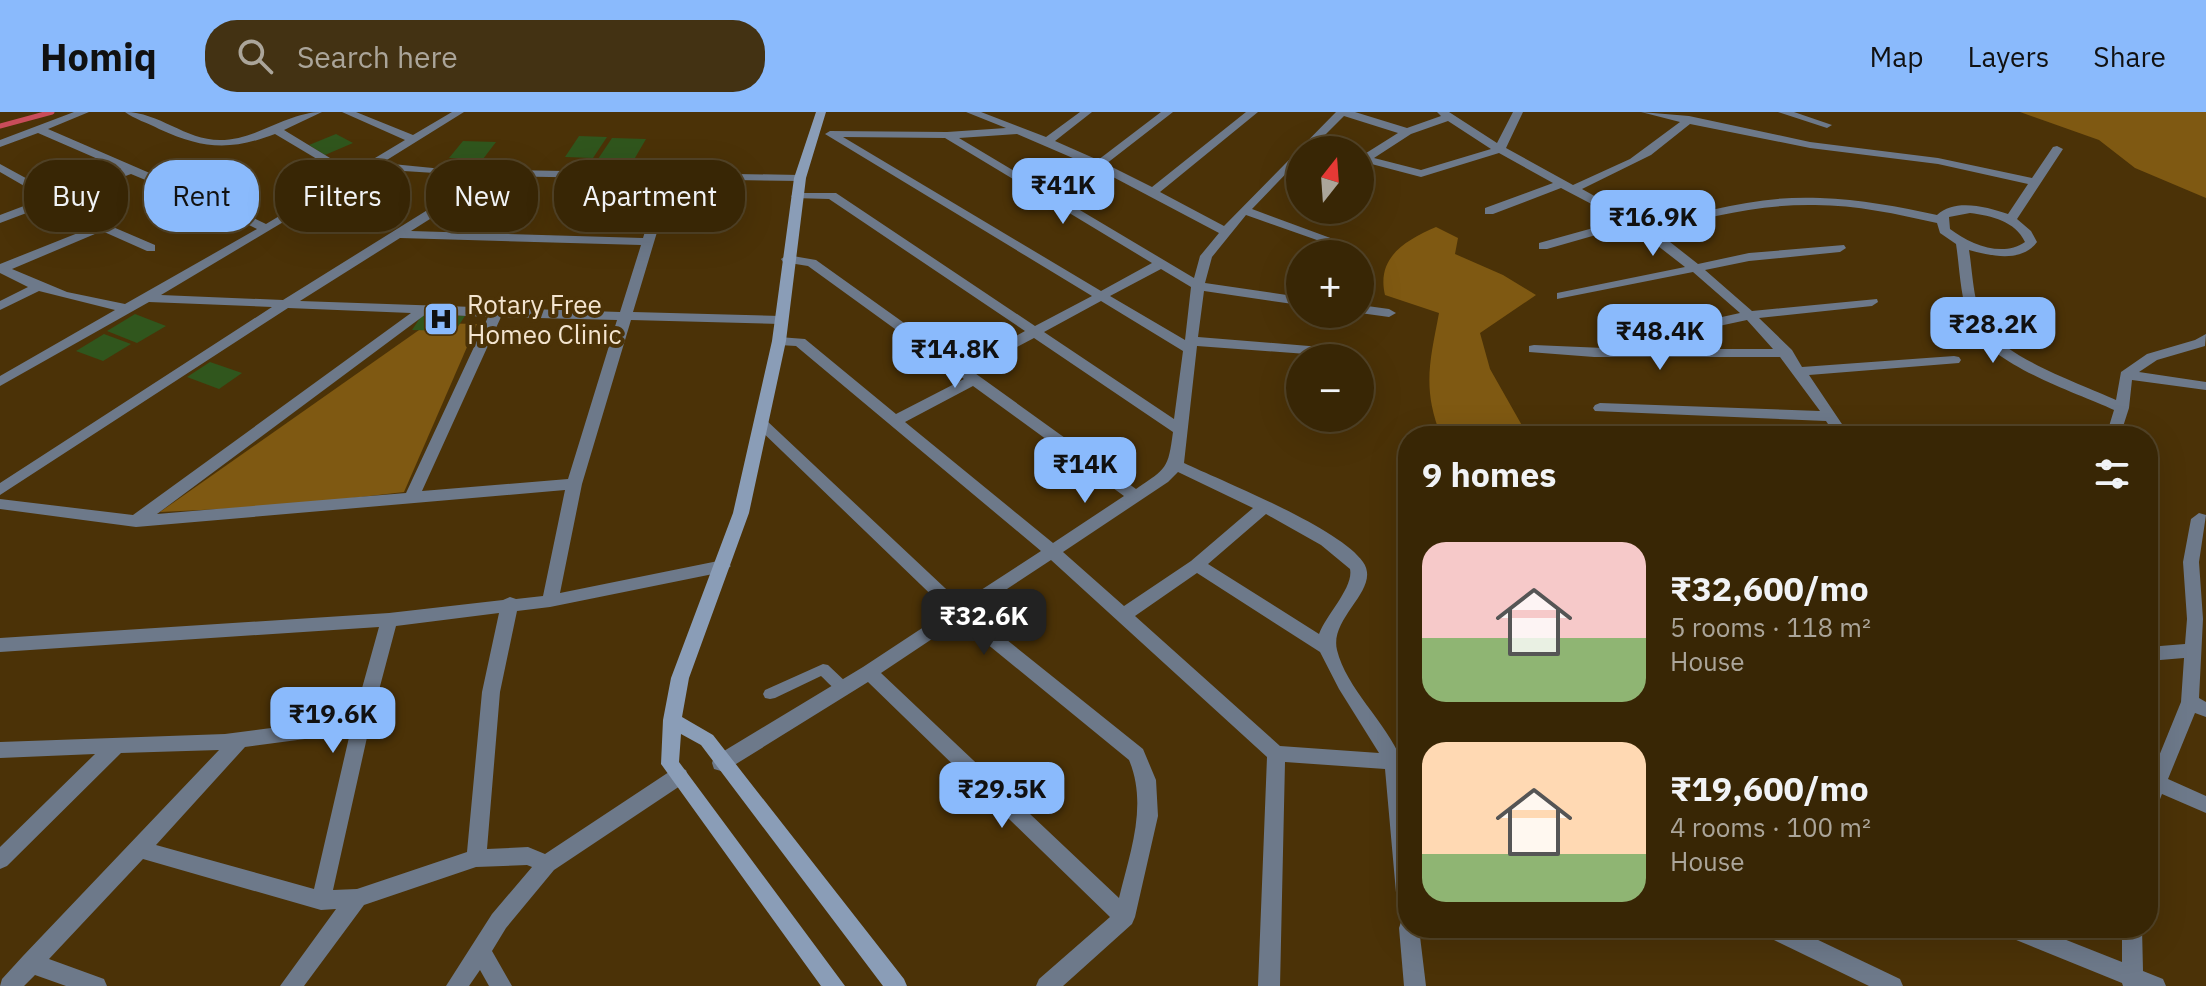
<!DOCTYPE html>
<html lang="en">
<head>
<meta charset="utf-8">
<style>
	body { margin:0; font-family:"IBM Plex Sans",sans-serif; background:#433213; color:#f1f3f6; height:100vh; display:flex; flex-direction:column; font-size:30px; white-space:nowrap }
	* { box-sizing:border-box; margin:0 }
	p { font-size:26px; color:#aba59a }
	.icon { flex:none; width:44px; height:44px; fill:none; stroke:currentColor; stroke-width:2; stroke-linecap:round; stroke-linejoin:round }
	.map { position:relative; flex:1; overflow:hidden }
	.drawer { position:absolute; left:1398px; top:314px; width:760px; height:512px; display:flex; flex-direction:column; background:#382605; border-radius:32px; box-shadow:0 8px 32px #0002,0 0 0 2px #524327 }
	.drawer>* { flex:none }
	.top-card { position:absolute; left:24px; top:48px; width:760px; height:72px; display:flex; gap:16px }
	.needle { width:52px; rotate:17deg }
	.fabs { position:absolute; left:1286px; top:24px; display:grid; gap:16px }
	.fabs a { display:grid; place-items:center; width:88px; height:88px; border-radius:50%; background:#382605; box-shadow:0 8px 32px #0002,0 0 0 2px #524327; font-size:40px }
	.price { position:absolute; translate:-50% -68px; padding:0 18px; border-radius:16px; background:#8abafc; color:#111; font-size:26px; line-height:52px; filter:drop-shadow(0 2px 4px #0008) }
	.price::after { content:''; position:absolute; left:50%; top:48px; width:24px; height:18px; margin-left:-12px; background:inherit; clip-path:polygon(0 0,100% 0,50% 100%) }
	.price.selected { background:#222; color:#fff }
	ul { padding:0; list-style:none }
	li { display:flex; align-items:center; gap:24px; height:200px; padding:0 24px }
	li span { display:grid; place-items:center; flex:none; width:224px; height:160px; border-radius:24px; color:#555 }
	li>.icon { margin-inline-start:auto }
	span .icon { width:96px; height:96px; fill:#fffc; stroke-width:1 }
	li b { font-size:34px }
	h2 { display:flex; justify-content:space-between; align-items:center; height:96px; padding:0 24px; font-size:34px }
	.tag { padding:0 28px; border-radius:32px; background:#382605; box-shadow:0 8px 32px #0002,0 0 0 2px #524327; font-size:28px; line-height:72px }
	.tag.selected { background:#8abafc; color:#111 }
	header { display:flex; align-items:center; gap:48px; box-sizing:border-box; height:112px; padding:0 40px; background:#8abafc; color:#111 }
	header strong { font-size:38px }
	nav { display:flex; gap:44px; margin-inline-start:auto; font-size:28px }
	.search { width:560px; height:72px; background:#433213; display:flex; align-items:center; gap:20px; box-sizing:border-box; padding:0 28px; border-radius:32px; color:#aba59a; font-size:30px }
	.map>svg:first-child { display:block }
	.green { fill:#7f5912 }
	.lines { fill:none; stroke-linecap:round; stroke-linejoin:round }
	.stream { stroke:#c94c5a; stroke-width:5 }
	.building { fill:#30561d }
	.lane { fill:#6d798a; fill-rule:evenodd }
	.street { fill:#6d798a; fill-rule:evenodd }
	.secondary { fill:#8a9db7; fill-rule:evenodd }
	.labels { text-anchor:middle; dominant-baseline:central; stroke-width:8; stroke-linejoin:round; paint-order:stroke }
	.poi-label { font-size:26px; fill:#f3e4cf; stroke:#4b3207; text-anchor:start }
</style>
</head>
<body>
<header>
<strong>Homiq</strong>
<div class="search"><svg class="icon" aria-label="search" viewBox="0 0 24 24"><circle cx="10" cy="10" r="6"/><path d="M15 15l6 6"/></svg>Search here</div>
<nav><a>Map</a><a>Layers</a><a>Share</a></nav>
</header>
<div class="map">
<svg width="2206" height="874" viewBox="0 0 2206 874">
	<rect width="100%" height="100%" fill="#4b3207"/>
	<!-- green -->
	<g class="green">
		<polygon points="2020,0 2206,0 2206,86 2135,56 2099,28"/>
		<path d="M1436,115L1458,126L1455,142L1503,163L1536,183L1480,221L1490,257L1528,324H1441C1422,276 1430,249 1439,201L1385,183C1376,145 1406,128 1436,115Z"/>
		<polygon points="429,211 477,212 404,380 283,394 160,400"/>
	</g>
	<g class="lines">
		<!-- stream -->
		<polyline class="stream" points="0,14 52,0"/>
	</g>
	<!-- building -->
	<g class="building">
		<polygon points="336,22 353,31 325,43 309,33"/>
		<polygon points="579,24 607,25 593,46 565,45"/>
		<polygon points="612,26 646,27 632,51 596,50"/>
		<polygon points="463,29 496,30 483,47 449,46"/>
		<polygon points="343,75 379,84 358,98 322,89"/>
		<polygon points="135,202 166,214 137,231 107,219"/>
		<polygon points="422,203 465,204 455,219 412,218"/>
		<polygon points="104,222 131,232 103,249 76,239"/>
		<polygon points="210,250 242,261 219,277 187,265"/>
	</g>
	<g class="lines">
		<!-- lane -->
		<path class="lane" d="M823,552L828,553L848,572L850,576L848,580C837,583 829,571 821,564L775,586L770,587L765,586L763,582L765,578Z"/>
		<!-- street -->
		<g class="street">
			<path d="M74,0H89L48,17L175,72L196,78L266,112L353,60L322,50L275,22C230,39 203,37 159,17C148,11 134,7 125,0C159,0 185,28 220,28C257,28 287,0 322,0L284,18L330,46L360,55L405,28L342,0H356L413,23L452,0H464L382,51L443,57L800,63L806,66L800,69L673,67L633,200L781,204L788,208L781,212L631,208L582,372L560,481L723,448L731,454L723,460L550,495L517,499L500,580L487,737L528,735L545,742L672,658L679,656L686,658L688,664L686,670L554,758L506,816L492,839L512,874H489L480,858L469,874H446L492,802L532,755L527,753L476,755L364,793L304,874H280L336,797L321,798L143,747L49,847L104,867L107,874H66L35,863L24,874H0L2,867L23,844L219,638L121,641L7,754L0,757V735L95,642L0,646V630L225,622L354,605L379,515L0,540V526L389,501L503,488L510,485L516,487L543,484L565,378L136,415L0,397V387L133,403L411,201L288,196L0,383V371L272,195L149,190L0,274V264L115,198L39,179L0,198V189L28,175L0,161V152L93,115L53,91L0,111V103L45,86L0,60V52L55,82L121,57L38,21L0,35V28ZM372,57L482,64L283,188L161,183ZM131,62L167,77L188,83L257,117L125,192L67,180L12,157L102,119L147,139H155V133L106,112L63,87ZM498,64L661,67L643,126L411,119ZM400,126L641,133L620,200L300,189ZM426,202L488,205L406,381L157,402ZM501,205L617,208L568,367L422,379ZM499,501L482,580L467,740L357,777L333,778L370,612L396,514ZM350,621L314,777L156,733L245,635Z"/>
			<path d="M966,0H981L1046,25L1080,0H1092L1055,29L1098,48L1161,0H1173L1106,52L1152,75L1246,0H1258L1160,80L1224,114L1336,0H1355L1407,16L1441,4L1437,0H1449L1497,31L1513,0H1523L1506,36L1573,73L1630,47L1680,10L1641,0L1689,4L1810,30L1938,46L2032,66L2053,35L2057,34L2063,37L2017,107L2031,119L2037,130C2022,151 1991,144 1969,138C1973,162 1973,195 1987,216C2006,246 2083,273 2116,288L2121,260L2147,242L2195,228L2206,222L2205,234L2157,248L2139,260L2206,270V278L2132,268L2129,296L2120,324H2106L2114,298C2075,280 1989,253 1971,212C1960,187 1960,158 1956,132L1940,121L1937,111C1897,102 1856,93 1815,93C1760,92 1708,105 1656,119L1698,152L1749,141L1844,133L1846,136L1840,140L1749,149L1705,158L1752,199L1877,187L1878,190L1872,194L1759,206L1792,238L1802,255L1954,244L1959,245L1961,248L1959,251L1809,263L1850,324H1836L1826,309L1595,299L1593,296L1595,293L1600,291L1820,299L1780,245H1594L1529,240V234L1534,233L1627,237L1681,214L1740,201L1693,160L1557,187V181L1685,155L1631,113L1547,137H1539V131L1622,108L1561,76L1493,102H1485V96L1553,71L1499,41L1421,65L1360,49V43H1363L1398,21L1344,4L1317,31L1337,38H1300V47L1252,97L1344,131L1338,135L1334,134L1246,103L1212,145L1205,171L1300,185V193L1204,179L1198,225L1333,236L1340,240L1333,244L1197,234L1184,351C1224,370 1340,416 1363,450C1382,477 1329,505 1337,538C1346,576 1386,610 1401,647C1406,660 1406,675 1406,689C1409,731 1408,774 1408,816H1419L1426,874H1404L1399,816L1401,810L1398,803L1385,657L1285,650L1280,874H1258L1267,645L1051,448L972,500L1143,637L1156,668L1158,704L1135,805L1132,812L1063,874H1036L1039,867L1110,805L868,570L728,657L721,659L714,657L712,651L714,645L863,555L948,499L756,314L754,311L756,308H766L961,491L1041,439L796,234L779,233L772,229L779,225L805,227L896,302L964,267L808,154L783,150L781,147L787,143L816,148L963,253L1025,219L829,87L793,86L791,84L797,81H836L1035,214L1092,184L825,22L830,19L947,20L1006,16ZM1448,9L1491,37L1421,58L1374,46L1411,22ZM1690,12L1810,36L1938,52L2028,72L2008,102C1987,95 1955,86 1937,103C1899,95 1860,87 1820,86C1762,83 1704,99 1648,114L1582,77L1651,43ZM1017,22L1096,56L1219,121L1200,144L1194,166L959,26ZM843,25L945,26L1152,151L1101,179ZM1970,101C1992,104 2015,109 2025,130C2002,146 1970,132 1950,117L1949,105ZM1161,157L1191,175L1185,228L1110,184ZM1101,189L1183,239L1174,307L1044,220ZM1747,208L1773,237H1648L1691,220ZM1034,226L1173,320C1168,357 1167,356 1136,377L972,259ZM973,274L1124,384L1053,431L905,310ZM1178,360L1253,396L1191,449L1124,494L1063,440L1168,370ZM1266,402L1321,433L1350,457C1354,475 1326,503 1319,522L1208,452ZM1197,461L1320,540L1339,577L1379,641L1280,634L1135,504ZM959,509L1129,648C1148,693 1130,740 1119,786L881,561Z"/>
			<polygon points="1778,0 1794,0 1832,13 1827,16"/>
			<polygon points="1360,193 1389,197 1396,201 1389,205 1360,201"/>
			<polygon points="2021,314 2028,319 2026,322 1905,324 1912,319"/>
			<polygon points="2199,401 2206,403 2199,450 2203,507 2199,586 2206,590 2206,605 2195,601 2168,667 2206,684 2206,701 2162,682 2155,700 2148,702 2148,671 2181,590 2184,546 2148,549 2148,535 2185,532 2187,507 2183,450 2191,407"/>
			<polygon points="1770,816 1793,816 1900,867 1903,874 1869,874 1772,827 1769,820"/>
			<polygon points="2001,816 2036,816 2122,850 2122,816 2142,816 2143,859 2163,867 2166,874 2123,874 2122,871 2004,823"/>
		</g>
		<!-- secondary -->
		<polygon class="secondary" points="816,0 826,0 806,66 786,229 749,401 689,566 682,605 713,623 904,867 907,874 883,874 701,633 681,622 679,650 845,874 821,874 661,652 663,608 671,566 733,401 772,229 794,66"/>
	</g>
	<!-- icons -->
	<defs>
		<g id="hospital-square" transform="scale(1.8)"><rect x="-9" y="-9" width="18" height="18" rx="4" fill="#8abafc" stroke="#4b3207"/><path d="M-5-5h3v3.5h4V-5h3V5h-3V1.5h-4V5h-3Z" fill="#111"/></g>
	</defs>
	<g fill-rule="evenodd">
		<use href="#hospital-square" x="441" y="207"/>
	</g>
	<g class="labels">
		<!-- poi labels -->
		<g class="poi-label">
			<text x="467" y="192">Rotary Free<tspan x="467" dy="30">Homeo Clinic</tspan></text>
		</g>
	</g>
</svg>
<div class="fabs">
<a><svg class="needle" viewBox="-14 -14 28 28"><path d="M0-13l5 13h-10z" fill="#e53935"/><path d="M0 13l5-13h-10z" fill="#aba59a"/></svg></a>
<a>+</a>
<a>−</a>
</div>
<b class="price" style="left:1063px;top:114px">₹41K</b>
<b class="price" style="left:1653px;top:146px">₹16.9K</b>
<b class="price" style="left:1993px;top:253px">₹28.2K</b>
<b class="price" style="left:1660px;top:260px">₹48.4K</b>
<b class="price" style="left:955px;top:278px">₹14.8K</b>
<b class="price" style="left:1085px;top:393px">₹14K</b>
<b class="price selected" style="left:984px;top:545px">₹32.6K</b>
<b class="price" style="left:333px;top:643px">₹19.6K</b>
<b class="price" style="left:1002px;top:718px">₹29.5K</b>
<div class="top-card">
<a class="tag">Buy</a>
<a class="tag selected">Rent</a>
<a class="tag">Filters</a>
<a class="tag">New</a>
<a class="tag">Apartment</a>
</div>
<section class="drawer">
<h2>9 homes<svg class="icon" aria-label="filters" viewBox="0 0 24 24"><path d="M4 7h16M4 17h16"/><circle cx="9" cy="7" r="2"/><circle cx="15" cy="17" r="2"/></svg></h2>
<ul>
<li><span style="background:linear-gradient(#f6c9c9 60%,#8fb573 0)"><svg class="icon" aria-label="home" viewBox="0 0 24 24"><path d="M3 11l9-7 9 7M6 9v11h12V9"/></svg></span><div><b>₹32,600/mo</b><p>5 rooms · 118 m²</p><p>House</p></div></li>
<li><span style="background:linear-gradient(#ffd9b3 70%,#8fb573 0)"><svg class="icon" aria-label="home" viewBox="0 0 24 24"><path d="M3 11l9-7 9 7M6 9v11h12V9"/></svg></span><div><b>₹19,600/mo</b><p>4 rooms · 100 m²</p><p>House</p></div></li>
</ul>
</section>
</div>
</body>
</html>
